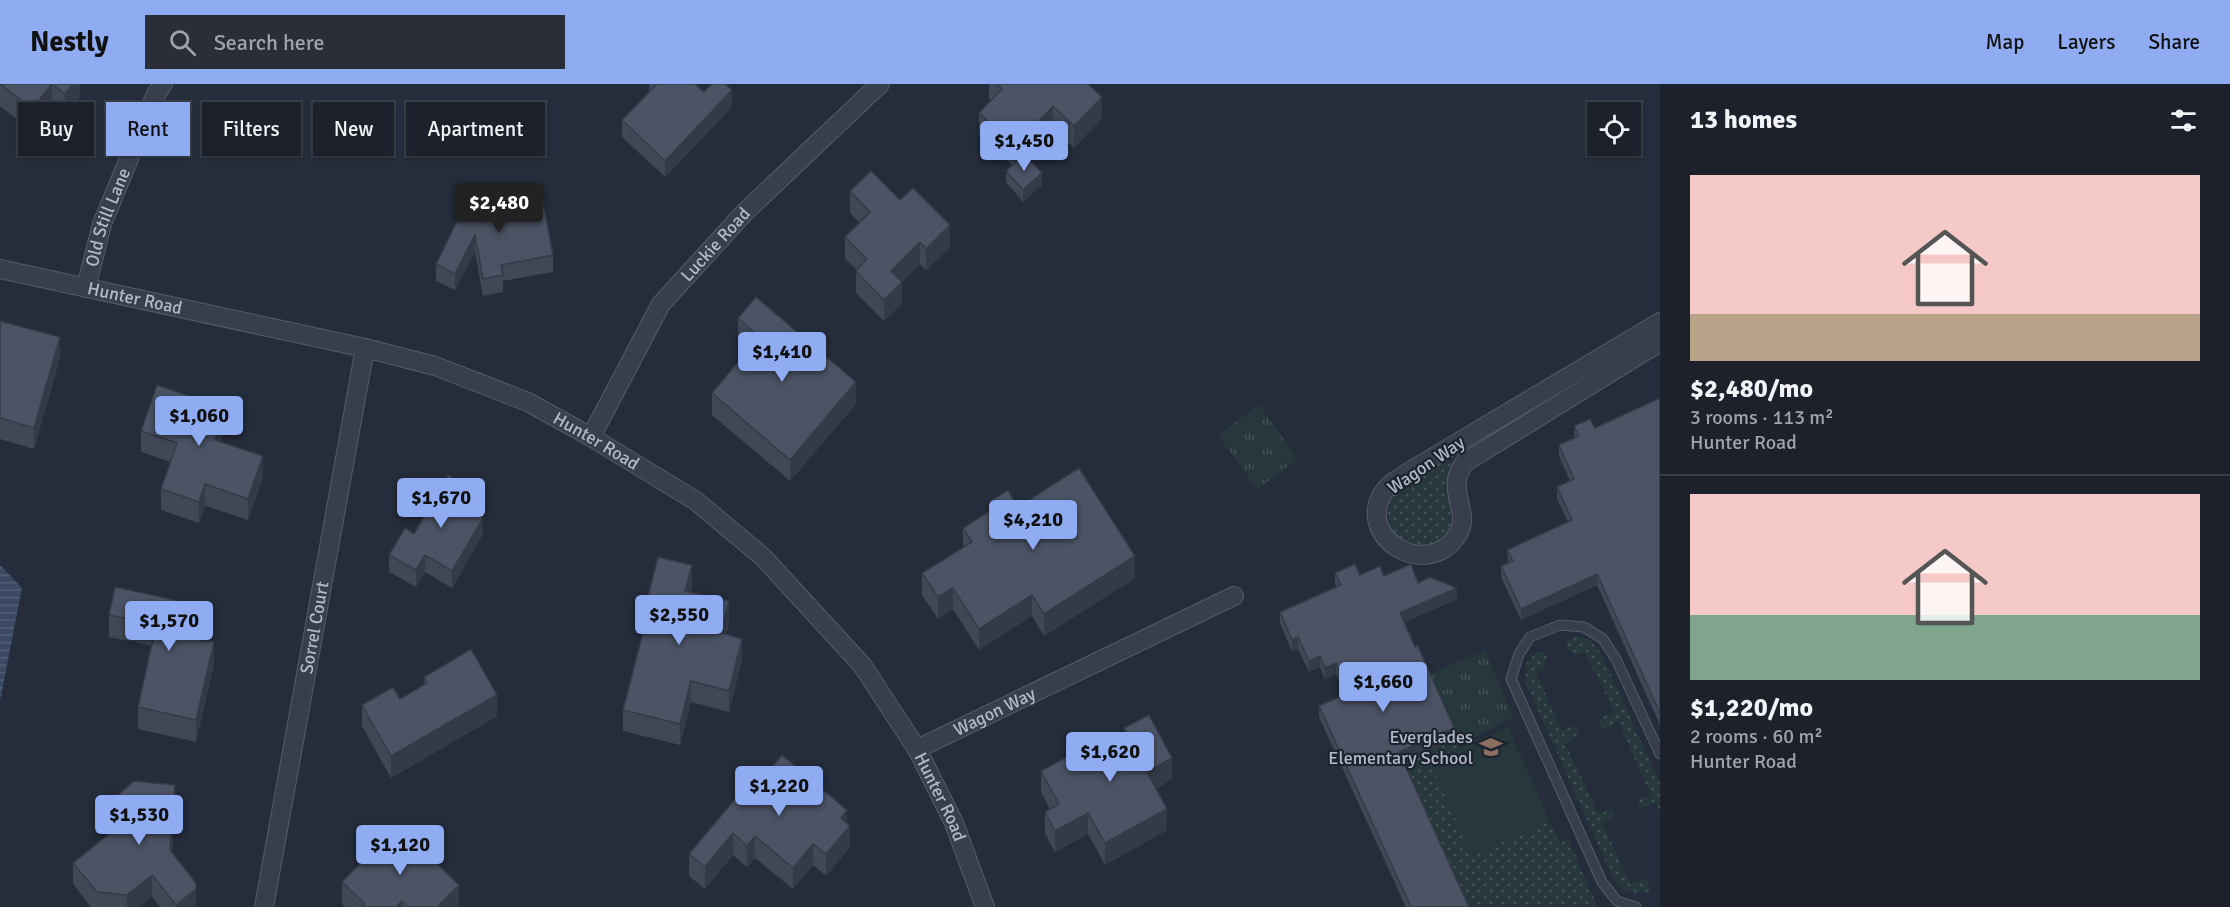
<!DOCTYPE html>
<html lang="en">
<head>
<meta charset="utf-8">
<style>
	body { margin:0; font-family:Signika,sans-serif; background:#292e38; color:#f1f3f6; height:100vh; display:flex; flex-direction:column; font-size:22px; white-space:nowrap }
	* { box-sizing:border-box; margin:0 }
	p { font-size:20px; color:#a0a3a9 }
	.icon { flex:none; width:33px; height:33px; fill:none; stroke:currentColor; stroke-width:2; stroke-linecap:round; stroke-linejoin:round }
	.map { position:relative; flex:1; overflow:hidden }
	.details { display:flex; flex-direction:column; background:#1c212c; width:570px }
	.details>* { flex:none }
	.guide { position:absolute; left:18px; top:18px; width:570px; height:54px; display:flex; gap:12px }
	.tools { position:absolute; left:1587px; top:18px; display:grid; gap:12px }
	.tools a { display:grid; place-items:center; width:54px; height:54px; border-radius:0px; background:#1c212c; box-shadow:0 2px 4px #0004,0 0 0 2px #3a3e48; font-size:30px }
	.price { position:absolute; translate:-50% -51px; padding:0 14px; border-radius:6px; background:#8fabf1; color:#111; font-size:20px; line-height:39px; filter:drop-shadow(0 2px 3px #0008) }
	.price::after { content:''; position:absolute; left:50%; top:36px; width:18px; height:14px; margin-left:-9px; background:inherit; clip-path:polygon(0 0,100% 0,50% 100%) }
	.price.on { background:#222; color:#fff }
	ul { padding:0; list-style:none }
	li { display:grid; align-content:center; gap:12px; height:318px; padding:0 30px }
	li+li { border-top:2px solid #3a3e48 }
	li span { display:grid; place-items:center; height:186px; border-radius:0px; color:#555 }
	li>.icon { margin-inline-start:auto }
	span .icon { width:108px; height:108px; fill:#fffc; stroke-width:1 }
	li b { font-size:26px }
	h2 { display:flex; justify-content:space-between; align-items:center; height:72px; padding:0 30px; font-size:26px }
	.chip { padding:0 21px; border-radius:0px; background:#1c212c; box-shadow:0 2px 4px #0004,0 0 0 2px #3a3e48; font-size:21px; line-height:54px }
	.chip.on { background:#8fabf1; color:#111 }
	header { display:flex; align-items:center; gap:36px; box-sizing:border-box; height:84px; padding:0 30px; background:#8fabf1; color:#111 }
	header strong { font-size:28px }
	nav { display:flex; gap:33px; margin-inline-start:auto; font-size:21px }
	.search { width:420px; height:54px; background:#292e38; display:flex; align-items:center; gap:15px; box-sizing:border-box; padding:0 21px; border-radius:0px; color:#a0a3a9; font-size:22px }
	main { display:flex; flex:1; min-height:0 }
	.map>svg:first-child { display:block }
	.grass { fill:url(#grass-dots) }
	.park { fill:url(#park-tufts) }
	.garden { fill:#27383c }
	.water { fill:url(#water-rules) }
	.lines { fill:none; stroke-linecap:round; stroke-linejoin:round }
	.service-casing { stroke:#565c69; stroke-width:11 }
	.minor-casing { stroke:#565c69; stroke-width:20 }
	.service { stroke:#383e4c; stroke-width:9 }
	.minor { stroke:#383e4c; stroke-width:18 }
	.wall { fill:#404757 }
	.shaded-wall { fill:#343a47 }
	.building { fill:#4b5365; stroke:#343a47; stroke-width:1.5 }
	.labels { text-anchor:middle; dominant-baseline:central; stroke-width:4.5; stroke-linejoin:round; paint-order:stroke }
	.street-label { font-size:18px; fill:#b4b9c7; stroke:#1d2430 }
	.poi-label { font-size:18px; fill:#b4b9c7; stroke:#1d2430; text-anchor:end }
</style>
</head>
<body>
<header>
<strong>Nestly</strong>
<div class="search"><svg class="icon" aria-label="search" viewBox="0 0 24 24"><circle cx="10" cy="10" r="6"/><path d="M15 15l6 6"/></svg>Search here</div>
<nav><a>Map</a><a>Layers</a><a>Share</a></nav>
</header>
<main>
<div class="map">
<svg width="1660" height="823" viewBox="0 0 1660 823">
	<defs>
		<pattern id="grass-dots" width="8" height="8" patternUnits="userSpaceOnUse" patternTransform="scale(1.5)"><rect width="8" height="8" fill="#27383c"/><path d="M2 2h.1M6 6h.1" fill="none" stroke="#445357" stroke-width="1.8" stroke-linecap="round"/></pattern>
		<pattern id="park-tufts" width="24" height="20" patternUnits="userSpaceOnUse" patternTransform="scale(1.5)"><rect width="24" height="20" fill="#27383c"/><path d="M3 7l-1-3M5 7V3M7 7l1-3M15 17l-1-3M17 17v-4M19 17l1-3" fill="none" stroke="#445357"/></pattern>
		<pattern id="water-rules" width="6" height="5" patternUnits="userSpaceOnUse" patternTransform="scale(1.5)"><rect width="6" height="5" fill="#3b4963"/><path d="M0 2.5h6" fill="none" stroke="#556178"/></pattern>
	</defs>
	<rect width="100%" height="100%" fill="#252c3b"/>
	<!-- grass -->
	<g class="grass">
		<path d="M1450,376L1455,379C1454,393 1454,439 1449,448C1425,487 1363,441 1398,406C1406,398 1437,383 1450,376Z"/>
		<path d="M1575,552C1589,553 1596,561 1603,573L1660,700V729L1656,719L1640,724L1637,721L1640,715L1651,711L1618,638L1603,645L1599,638L1602,633L1614,628L1585,568L1574,571L1565,562L1568,556Z"/>
		<path d="M1537,568H1543L1547,574L1542,586H1535L1562,647L1576,641L1578,648L1577,652L1565,659L1598,729L1613,725L1615,732L1603,740L1630,800L1647,795L1651,808C1624,813 1618,803 1607,781L1525,597L1526,580Z"/>
		<polygon points="1454,655 1460,664 1430,677 1472,771 1550,737 1559,758 1568,755 1598,823 1464,823 1400,682 1408,675"/>
	</g>
	<!-- park -->
	<g class="park">
		<polygon points="1259,321 1298,375 1257,405 1218,351"/>
		<polygon points="1485,566 1513,634 1458,661 1430,590"/>
	</g>
	<!-- garden -->
	<polygon class="garden" points="1508,643 1550,737 1472,772 1430,677"/>
	<!-- water -->
	<polygon class="water" points="0,481 22,504 0,617"/>
	<g class="lines">
		<!-- service casing -->
		<g class="service-casing">
			<polyline id="service" points="1636,823 1617,817 1602,798 1511,595 1519,570 1530,553 1560,541 1584,543 1603,555 1616,575 1660,670"/>
		</g>
		<!-- minor casing -->
		<g class="minor-casing">
			<g id="minor">
				<path id="s1" d="M0,185L365,264L435,282L528,318L591,353L696,417L763,473L862,581L917,665L954,739L985,823"/>
				<path id="s2" d="M86,204L102,140L155,12L163,0"/>
				<path d="M1660,238L1412,386C1403,392 1389,399 1383,409C1355,454 1428,498 1458,450C1469,432 1454,415 1457,396C1458,390 1461,384 1464,379L1660,258"/>
				<path id="s3" d="M591,353L661,220L745,128L880,0"/>
				<path id="s4" d="M917,665L1234,512"/>
				<path id="s5" d="M264,823L365,264"/>
			</g>
		</g>
		<!-- service -->
		<use href="#service" class="service"/>
		<!-- minor -->
		<use href="#minor" class="minor"/>
	</g>
	<!-- wall -->
	<g class="wall">
		<polygon points="0,0 80,0 80,12 65,32 52,21 32,47 0,22"/>
		<polygon points="649,0 695,0 704,8 732,23 665,93 622,53 622,36 649,8"/>
		<polygon points="989,0 1088,0 1102,34 1074,64 1053,44 1026,72 1042,101 1023,118 1006,98 1006,87 1012,81 979,51 979,29 991,16 989,15"/>
		<polygon points="850,107 900,116 950,163 926,186 920,180 902,198 902,219 884,237 856,209 856,187 857,186 845,175 845,153 860,139 850,129"/>
		<polygon points="528,110 553,171 553,188 503,197 503,208 483,212 475,168 455,206 436,197 436,180"/>
		<polygon points="738,234 856,320 790,397 712,331 712,309 749,265 738,256"/>
		<polygon points="0,237 60,274 34,365 0,355"/>
		<polygon points="1660,314 1660,641 1597,501 1521,536 1501,493 1501,482 1508,479 1507,466 1568,438 1557,415 1557,403 1570,397 1559,372 1559,361 1574,354 1574,342 1595,344"/>
		<polygon points="225,345 221,358 263,393 248,436 205,422 199,439 161,426 161,405 171,378 141,368 141,347"/>
		<polygon points="989,418 1018,423 1135,494 1044,552 1032,532 979,566 953,525 938,535 922,511 922,489 963,464 963,444 989,427"/>
		<polygon points="474,423 472,427 483,450 452,504 425,488 416,503 389,488 389,471 414,450"/>
		<polygon points="1335,489 1360,491 1384,492 1418,499 1457,515 1405,538 1454,655 1403,678 1469,823 1406,823 1319,633 1319,622 1344,611 1336,590 1325,595 1320,583 1309,588 1298,565 1292,568 1280,539 1280,528 1336,503 1335,500"/>
		<polygon points="692,503 690,508 729,539 726,551 742,576 729,628 691,618 680,661 623,647 623,626 644,543 644,528"/>
		<polygon points="109,531 203,544 200,556 214,580 196,658 138,645 138,623 152,562 109,553"/>
		<polygon points="424,593 497,632 391,694 362,642 362,621 400,615 424,601"/>
		<polygon points="1124,644 1172,695 1156,705 1167,746 1105,781 1088,750 1055,768 1045,750 1045,728 1050,725 1041,708 1041,687 1100,673 1124,659"/>
		<polygon points="746,714 847,739 850,763 826,792 813,781 793,805 755,774 747,783 733,771 705,805 689,792 689,770"/>
		<polygon points="175,722 172,768 196,799 196,823 160,823 152,812 138,823 91,823 73,800 73,779"/>
		<polygon points="342,798 459,822 458,823 346,823 342,820"/>
	</g>
	<!-- shaded-wall -->
	<g class="shaded-wall">
		<polygon points="52,0 52,21 32,47 32,25"/>
		<polygon points="73,0 80,0 80,12 65,32 65,10"/>
		<polygon points="732,6 732,23 665,93 665,77"/>
		<polygon points="1102,13 1102,34 1074,64 1074,42"/>
		<polygon points="1053,22 1053,44 1016,84 1016,62"/>
		<polygon points="1042,89 1042,101 1023,118 1023,106"/>
		<polygon points="950,141 950,163 926,186 926,165"/>
		<polygon points="475,151 475,168 455,206 455,190"/>
		<polygon points="920,158 920,180 902,198 902,219 884,237 884,216 891,187"/>
		<polygon points="60,253 60,274 34,365 34,344"/>
		<polygon points="856,298 856,320 790,397 790,376"/>
		<polygon points="225,324 225,345 215,377 215,356"/>
		<polygon points="263,372 263,393 248,436 248,415"/>
		<polygon points="205,400 205,422 199,439 199,418"/>
		<polygon points="474,406 474,423 464,440 464,423"/>
		<polygon points="483,434 483,450 452,504 452,487"/>
		<polygon points="425,471 425,488 416,503 416,486"/>
		<polygon points="1135,472 1135,494 1044,552 1044,530"/>
		<polygon points="692,481 692,503 685,528 685,507"/>
		<polygon points="1597,490 1597,501 1521,536 1521,525"/>
		<polygon points="953,504 953,525 938,535 938,513"/>
		<polygon points="1457,504 1457,515 1400,540 1400,529"/>
		<polygon points="1032,511 1032,532 979,566 979,545"/>
		<polygon points="729,517 729,539 721,571 721,549"/>
		<polygon points="203,522 203,544 195,576 195,555"/>
		<polygon points="1298,553 1298,565 1292,568 1292,556"/>
		<polygon points="742,555 742,576 729,628 729,607"/>
		<polygon points="214,558 214,580 196,658 196,636"/>
		<polygon points="1320,572 1320,583 1309,588 1309,577"/>
		<polygon points="1336,579 1336,590 1325,595 1325,584"/>
		<polygon points="691,597 691,618 680,661 680,640"/>
		<polygon points="497,611 497,632 391,694 391,672"/>
		<polygon points="1454,644 1454,655 1399,680 1399,668"/>
		<polygon points="1172,674 1172,695 1147,710 1147,688"/>
		<polygon points="175,701 175,722 170,788 170,766"/>
		<polygon points="1167,725 1167,746 1105,781 1105,759"/>
		<polygon points="847,726 847,745 850,742 850,763 826,792 826,770 841,734"/>
		<polygon points="1088,729 1088,750 1055,768 1055,747"/>
		<polygon points="733,749 733,771 705,805 705,783"/>
		<polygon points="755,752 755,774 747,783 747,762"/>
		<polygon points="813,760 813,781 793,805 793,784"/>
		<polygon points="152,791 152,812 138,823 127,823 127,811"/>
		<polygon points="196,799 196,823 176,823 176,821"/>
		<polygon points="459,801 459,822 458,823 437,823"/>
		<polygon points="402,817 402,823 396,823"/>
	</g>
	<!-- building -->
	<g class="building">
		<polygon points="0,0 52,0 32,25"/>
		<polygon points="52,0 73,0 65,10"/>
		<polygon points="657,0 695,0 704,8 712,0 725,0 732,6 665,77 622,36"/>
		<polygon points="997,0 1088,0 1102,13 1074,42 1053,22 1016,62 979,29 1002,5"/>
		<polygon points="1024,70 1042,89 1023,106 1006,87"/>
		<polygon points="871,87 900,116 913,104 950,141 926,165 920,158 891,187 902,198 884,216 856,187 867,175 845,153 870,128 850,107"/>
		<polygon points="528,110 543,117 553,171 501,181 503,191 483,195 475,151 455,190 436,180 465,121"/>
		<polygon points="756,213 856,298 790,376 712,309 759,253 738,234"/>
		<polygon points="0,237 60,253 34,344 0,334"/>
		<polygon points="157,301 225,324 215,356 263,372 248,415 205,400 199,418 161,405 177,359 141,347"/>
		<polygon points="1660,314 1660,629 1597,490 1521,525 1501,482 1513,477 1507,466 1572,436 1557,403 1574,395 1559,361 1579,352 1574,342 1590,335 1595,344"/>
		<polygon points="1079,384 1135,472 1044,530 1032,511 979,545 953,504 938,513 922,489 972,458 963,444 993,425 989,418 1008,406 1018,423"/>
		<polygon points="448,391 474,406 464,423 483,434 452,487 425,471 416,486 389,471 405,444 414,450"/>
		<polygon points="658,473 692,481 685,507 729,517 721,549 742,555 729,607 691,597 680,640 623,626 648,529 644,528"/>
		<polygon points="1355,480 1360,491 1380,482 1384,492 1411,480 1418,499 1430,493 1457,504 1400,529 1415,563 1418,562 1454,644 1399,668 1469,823 1411,823 1319,622 1348,609 1336,579 1325,584 1320,572 1309,577 1298,553 1292,556 1280,528 1341,501 1335,489"/>
		<polygon points="115,503 203,522 195,555 214,558 196,636 138,623 156,541 109,531"/>
		<polygon points="471,565 497,611 391,672 362,621 393,603 400,615 427,599 424,593"/>
		<polygon points="1149,631 1172,674 1147,688 1167,725 1105,759 1088,729 1055,747 1045,728 1059,720 1041,687 1092,659 1100,673 1130,656 1124,644"/>
		<polygon points="782,671 847,726 841,734 850,742 826,770 813,760 793,784 755,752 747,762 733,749 705,783 689,770 740,709 746,714"/>
		<polygon points="134,697 175,701 170,766 196,799 196,805 176,821 152,791 127,811 97,808 73,779 115,745 118,711"/>
		<polygon points="398,741 459,801 437,823 408,823 402,817 396,823 363,823 365,820 342,798"/>
	</g>
	<!-- icons -->
	<defs>
		<g id="school-bare" transform="scale(1.8)"><path d="M0-5L7-2L0 1L-7-2ZM-4 1L0 2.5L4 1V4Q0 6-4 4Z" fill="#8d6e63" stroke="#1d2430" stroke-width="2.5" paint-order="stroke"/></g>
	</defs>
	<g fill-rule="evenodd">
		<use href="#school-bare" x="1491" y="663"/>
	</g>
	<g class="labels">
		<!-- street labels -->
		<g class="street-label">
			<text stroke="none"><textPath href="#s2" startOffset="74">Old Still Lane</textPath></text>
			<text stroke="none"><textPath href="#s3" startOffset="231">Luckie Road</textPath></text>
			<text stroke="none"><textPath href="#s1" startOffset="138">Hunter Road</textPath></text>
			<text stroke="none"><textPath href="#s1" startOffset="624">Hunter Road</textPath></text>
			<text transform="translate(1426 381) rotate(-34)">Wagon Way</text>
			<text stroke="none"><textPath href="#s5" startOffset="284">Sorrel Court</textPath></text>
			<text stroke="none"><textPath href="#s4" startOffset="86">Wagon Way</textPath></text>
			<text stroke="none"><textPath href="#s1" startOffset="1128">Hunter Road</textPath></text>
		</g>
		<!-- poi labels -->
		<g class="poi-label">
			<text x="1473" y="653">Everglades<tspan x="1473" dy="21">Elementary School</tspan></text>
		</g>
	</g>
</svg>
<div class="tools">
<a><svg class="icon" aria-label="locate" viewBox="0 0 24 24"><circle cx="12" cy="12" r="6"/><path d="M12 2v4M12 18v4M2 12h4M18 12h4"/></svg></a>
</div>
<b class="price" style="left:1024px;top:88px">$1,450</b>
<b class="price on" style="left:499px;top:150px">$2,480</b>
<b class="price" style="left:782px;top:299px">$1,410</b>
<b class="price" style="left:199px;top:363px">$1,060</b>
<b class="price" style="left:441px;top:445px">$1,670</b>
<b class="price" style="left:1033px;top:467px">$4,210</b>
<b class="price" style="left:679px;top:562px">$2,550</b>
<b class="price" style="left:169px;top:568px">$1,570</b>
<b class="price" style="left:1383px;top:629px">$1,660</b>
<b class="price" style="left:1110px;top:699px">$1,620</b>
<b class="price" style="left:779px;top:733px">$1,220</b>
<b class="price" style="left:139px;top:762px">$1,530</b>
<b class="price" style="left:400px;top:792px">$1,120</b>
<div class="guide">
<a class="chip">Buy</a>
<a class="chip on">Rent</a>
<a class="chip">Filters</a>
<a class="chip">New</a>
<a class="chip">Apartment</a>
</div>
</div>
<section class="details">
<h2>13 homes<svg class="icon" aria-label="filters" viewBox="0 0 24 24"><path d="M4 7h16M4 17h16"/><circle cx="9" cy="7" r="2"/><circle cx="15" cy="17" r="2"/></svg></h2>
<ul>
<li><span style="background:linear-gradient(#f6c9c9 75%,#b9a48a 0)"><svg class="icon" aria-label="home" viewBox="0 0 24 24"><path d="M3 11l9-7 9 7M6 9v11h12V9"/></svg></span><div><b>$2,480/mo</b><p>3 rooms · 113 m²</p><p>Hunter Road</p></div></li>
<li><span style="background:linear-gradient(#f6c9c9 65%,#7fa58c 0)"><svg class="icon" aria-label="home" viewBox="0 0 24 24"><path d="M3 11l9-7 9 7M6 9v11h12V9"/></svg></span><div><b>$1,220/mo</b><p>2 rooms · 60 m²</p><p>Hunter Road</p></div></li>
</ul>
</section>
</main>
</body>
</html>
